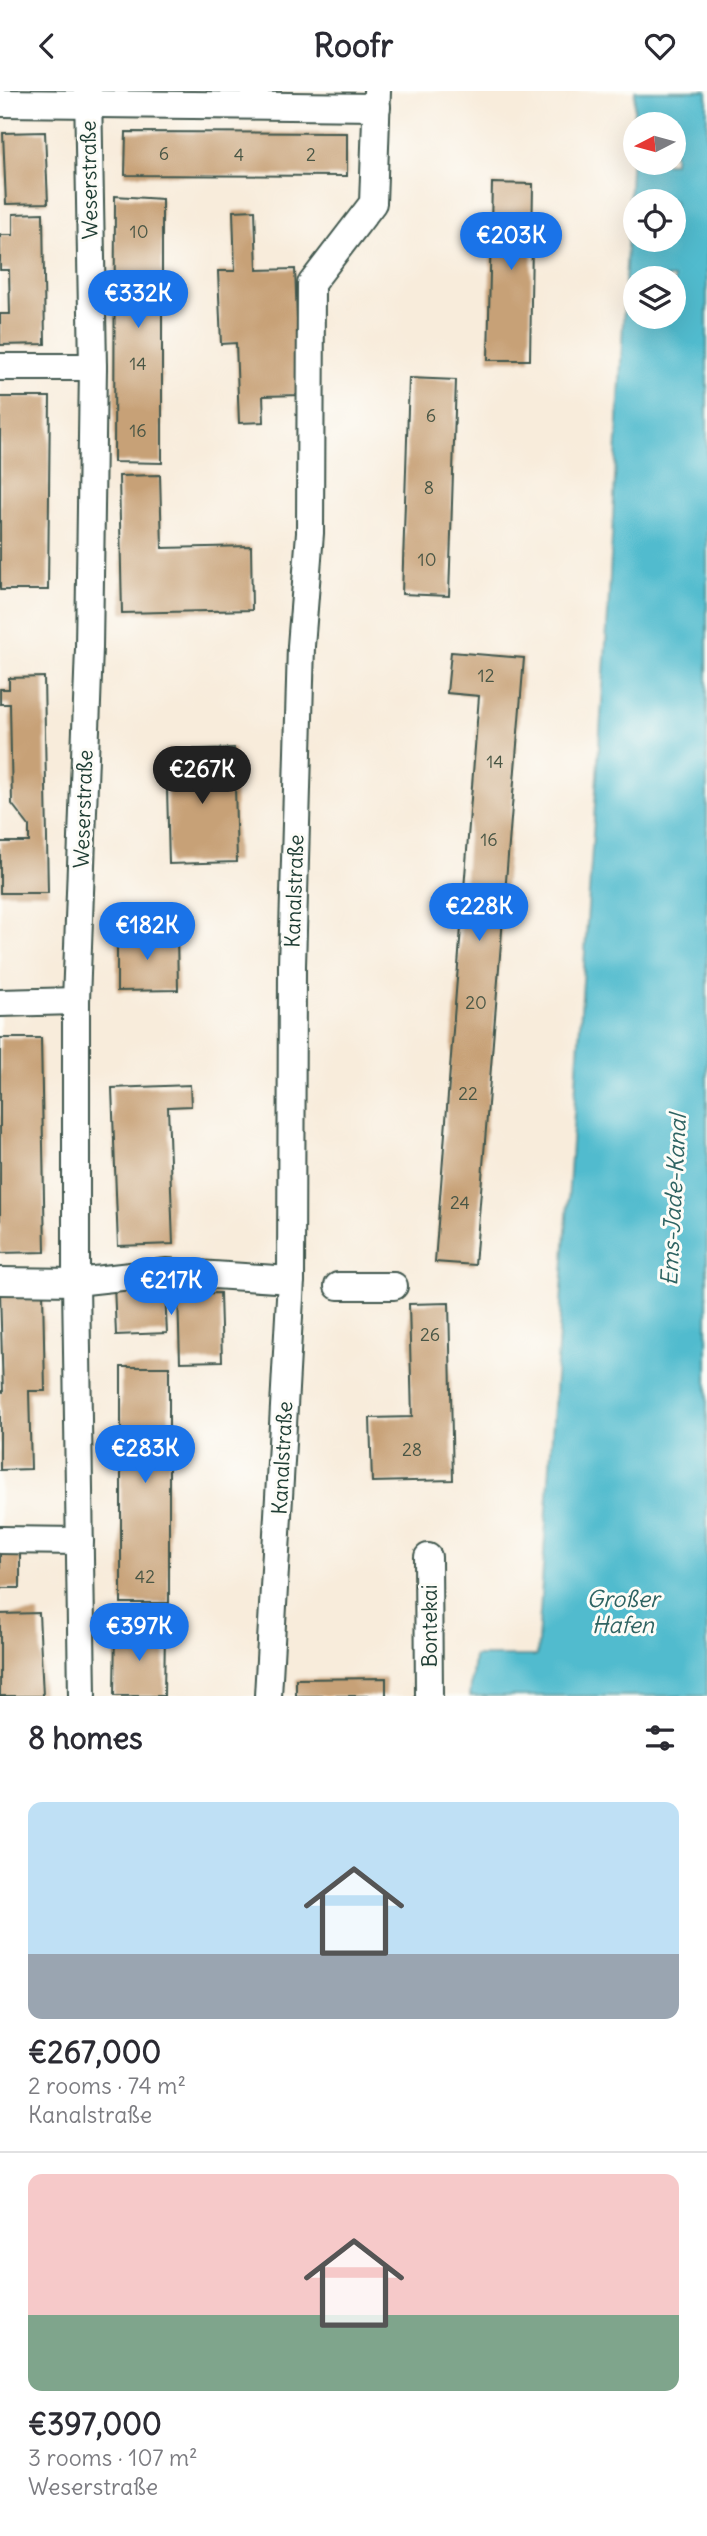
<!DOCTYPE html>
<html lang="en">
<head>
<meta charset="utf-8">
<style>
	body { margin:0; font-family:Delius,sans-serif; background:#f2f2f3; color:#2b2b33; height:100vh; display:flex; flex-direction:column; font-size:26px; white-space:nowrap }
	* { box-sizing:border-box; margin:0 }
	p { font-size:23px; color:#7c7c81 }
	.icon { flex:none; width:38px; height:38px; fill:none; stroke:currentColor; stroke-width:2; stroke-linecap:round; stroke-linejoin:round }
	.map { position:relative; height:1605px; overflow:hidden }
	.drawer { display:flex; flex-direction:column; background:#fff; flex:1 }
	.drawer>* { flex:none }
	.needle { width:46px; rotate:264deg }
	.tools { position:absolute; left:623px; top:21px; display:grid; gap:14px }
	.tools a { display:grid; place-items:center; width:63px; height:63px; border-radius:50%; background:#fff; box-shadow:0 7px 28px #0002; font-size:35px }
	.price { position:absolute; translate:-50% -60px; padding:0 16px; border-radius:24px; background:#1a73e8; color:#fff; font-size:23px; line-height:46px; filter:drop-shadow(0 2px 4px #0008) }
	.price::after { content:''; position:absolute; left:50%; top:42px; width:21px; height:16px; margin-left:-10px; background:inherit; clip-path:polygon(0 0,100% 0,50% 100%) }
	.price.active { background:#222; color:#fff }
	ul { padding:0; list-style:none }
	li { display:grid; align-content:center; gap:14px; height:371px; padding:0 28px }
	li+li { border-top:2px solid #e1e1e2 }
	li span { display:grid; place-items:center; height:217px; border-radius:14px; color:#555 }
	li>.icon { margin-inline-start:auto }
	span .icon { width:126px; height:126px; fill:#fffc; stroke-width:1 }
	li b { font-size:30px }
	h2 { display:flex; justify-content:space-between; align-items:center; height:84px; padding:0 28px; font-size:30px }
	header { display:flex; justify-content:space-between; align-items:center; height:91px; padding:0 28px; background:#fff; font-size:32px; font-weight:700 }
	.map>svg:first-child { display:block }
	.water { fill:#51bbce; stroke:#387c81; stroke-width:2; fill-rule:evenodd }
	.building { fill:#c7a177 }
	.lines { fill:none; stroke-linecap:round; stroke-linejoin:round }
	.minor-casing { stroke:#40574d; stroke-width:30 }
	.minor { stroke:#fff; stroke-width:26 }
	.labels { text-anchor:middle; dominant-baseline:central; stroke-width:6; stroke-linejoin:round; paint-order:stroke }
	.number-label { font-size:18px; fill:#495645 }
	.street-label { font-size:21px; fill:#1f3d34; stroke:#fdfcf7 }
	.water-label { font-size:23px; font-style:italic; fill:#2e6362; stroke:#fdfcf7 }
</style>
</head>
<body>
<header><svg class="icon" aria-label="back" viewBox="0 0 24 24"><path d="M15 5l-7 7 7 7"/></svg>Roofr<svg class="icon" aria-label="heart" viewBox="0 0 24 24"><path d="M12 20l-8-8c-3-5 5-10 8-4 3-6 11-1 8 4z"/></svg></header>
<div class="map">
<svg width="707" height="1605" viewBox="0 0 707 1605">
	<rect width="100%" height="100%" fill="#fdfcf7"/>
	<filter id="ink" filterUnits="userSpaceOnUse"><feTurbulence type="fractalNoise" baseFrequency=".0143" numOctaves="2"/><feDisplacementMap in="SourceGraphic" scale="14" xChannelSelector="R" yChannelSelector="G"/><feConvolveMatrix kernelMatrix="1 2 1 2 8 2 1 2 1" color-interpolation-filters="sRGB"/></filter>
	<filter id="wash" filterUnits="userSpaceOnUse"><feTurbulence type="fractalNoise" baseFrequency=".00686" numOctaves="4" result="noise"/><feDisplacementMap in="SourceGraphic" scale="28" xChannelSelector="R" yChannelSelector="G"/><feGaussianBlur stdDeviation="1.57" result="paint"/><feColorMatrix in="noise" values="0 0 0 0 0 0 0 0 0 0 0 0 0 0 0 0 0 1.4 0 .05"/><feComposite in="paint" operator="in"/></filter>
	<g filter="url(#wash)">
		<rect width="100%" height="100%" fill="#f8ecdb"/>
		<!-- water -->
		<path class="water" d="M635,0H707V1605H470L474,1565H537L608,523ZM635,33H674V72H635ZM635,110H674V149H635ZM635,187H674V226H635Z"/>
		<g id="blocks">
			<!-- building -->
			<g class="building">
				<polygon points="45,41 48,112 6,113 3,42"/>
				<polygon points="126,41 347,42 347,85 125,84"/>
				<polygon points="492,92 533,93 530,269 488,269"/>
				<polygon points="115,105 162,108 162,372 114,371"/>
				<polygon points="255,119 257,179 295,178 300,304 263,305 264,331 239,332 236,252 221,253 218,180 235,180 233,120"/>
				<polygon points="43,122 45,253 0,254 0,223 10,223 9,179 0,179 0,144 13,144 13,123"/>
				<polygon points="409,287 456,289 449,505 402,503"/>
				<polygon points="0,306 50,306 48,499 0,499"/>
				<polygon points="160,384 162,457 251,455 252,519 122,522 119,385"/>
				<polygon points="451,561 524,567 475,1174 435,1171 479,605 447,602"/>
				<polygon points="44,586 48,802 0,802 0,751 29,751 29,735 12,713 10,613 0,613 0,598 9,598 9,587"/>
				<polygon points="234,657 237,771 169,773 166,659"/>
				<polygon points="177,842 178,899 117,900 117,843"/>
				<polygon points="0,947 41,947 45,1161 0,1162"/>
				<polygon points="190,994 191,1015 168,1016 173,1153 118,1155 112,997"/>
				<polygon points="178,1189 178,1203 220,1202 222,1270 180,1271 178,1203 165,1203 167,1242 116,1244 114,1192"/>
				<polygon points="43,1200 45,1300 29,1300 31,1378 0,1379 0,1301 3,1301 0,1201"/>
				<polygon points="449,1212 453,1389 372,1391 370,1327 412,1326 409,1213"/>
				<rect x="121" y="1276" width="48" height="236"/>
				<rect x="0" y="1459" width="20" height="38"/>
				<polygon points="39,1522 43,1605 0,1605 0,1523"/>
				<polygon points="115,1538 165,1539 164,1605 114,1605"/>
				<polygon points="386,1587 386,1605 296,1605 296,1588"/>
			</g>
		</g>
	</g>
	<g filter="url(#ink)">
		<use href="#blocks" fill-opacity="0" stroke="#40574d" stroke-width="2"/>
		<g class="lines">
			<!-- minor casing -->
			<g class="minor-casing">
				<g id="minor">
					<polyline points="0,12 377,16"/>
					<polyline points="0,276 93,276"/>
					<polyline points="0,912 76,910"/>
					<polyline points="0,1190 76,1191 167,1181 291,1189"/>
					<polyline points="338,1195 394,1195"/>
					<polyline points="0,1449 80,1450"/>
					<polyline points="428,1466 429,1605"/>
					<polyline points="82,1605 76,1191 76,910 89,557 93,276 88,0"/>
					<polyline points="268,1605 291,1189 292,875 301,555 310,442 311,193 373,112 377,0"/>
				</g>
			</g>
			<!-- minor -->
			<use href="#minor" class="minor"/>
		</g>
	</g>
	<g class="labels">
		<!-- number labels -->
		<g class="number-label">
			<text x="164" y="62">6</text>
			<text x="239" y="63">4</text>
			<text x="311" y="63">2</text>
			<text x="139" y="140">10</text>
			<text x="138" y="272">14</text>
			<text x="431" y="324">6</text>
			<text x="138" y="339">16</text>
			<text x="429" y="396">8</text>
			<text x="427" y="468">10</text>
			<text x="486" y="584">12</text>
			<text x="495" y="670">14</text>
			<text x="489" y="748">16</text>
			<text x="476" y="911">20</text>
			<text x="468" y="1002">22</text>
			<text x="460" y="1111">24</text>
			<text x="430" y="1243">26</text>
			<text x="412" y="1358">28</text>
			<text x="145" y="1485">42</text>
		</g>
		<!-- street labels -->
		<g class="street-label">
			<text transform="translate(89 89) rotate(-91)">Weserstraße</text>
			<text transform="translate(83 718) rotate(-88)">Weserstraße</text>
			<text transform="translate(294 800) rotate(-88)">Kanalstraße</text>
			<text transform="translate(282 1367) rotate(-87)">Kanalstraße</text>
			<text transform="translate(429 1535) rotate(-90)">Bontekai</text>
		</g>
		<!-- water labels -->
		<g class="water-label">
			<text transform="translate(673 1109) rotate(-87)">Ems-Jade-Kanal</text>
			<text x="623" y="1507">Großer<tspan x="623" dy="26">Hafen</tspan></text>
		</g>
	</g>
</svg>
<div class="tools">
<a><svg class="needle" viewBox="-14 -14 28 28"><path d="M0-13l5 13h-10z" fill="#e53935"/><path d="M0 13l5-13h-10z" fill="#7c7c81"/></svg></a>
<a><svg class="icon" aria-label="locate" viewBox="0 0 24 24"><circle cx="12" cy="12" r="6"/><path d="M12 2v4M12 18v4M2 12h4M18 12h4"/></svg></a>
<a><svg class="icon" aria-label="layers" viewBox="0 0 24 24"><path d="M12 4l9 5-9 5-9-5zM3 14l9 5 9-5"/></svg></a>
</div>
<b class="price" style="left:511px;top:181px">€203K</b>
<b class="price" style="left:138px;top:239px">€332K</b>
<b class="price active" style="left:202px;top:715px">€267K</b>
<b class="price" style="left:479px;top:852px">€228K</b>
<b class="price" style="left:147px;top:871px">€182K</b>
<b class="price" style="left:171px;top:1226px">€217K</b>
<b class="price" style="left:145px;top:1394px">€283K</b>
<b class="price" style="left:139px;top:1572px">€397K</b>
</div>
<section class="drawer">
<h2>8 homes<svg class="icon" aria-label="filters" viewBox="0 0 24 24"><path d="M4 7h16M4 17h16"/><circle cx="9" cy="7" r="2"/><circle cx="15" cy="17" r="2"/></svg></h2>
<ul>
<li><span style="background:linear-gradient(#bfe0f5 70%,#9aa5b1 0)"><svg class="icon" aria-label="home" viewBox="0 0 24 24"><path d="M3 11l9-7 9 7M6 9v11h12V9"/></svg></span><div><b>€267,000</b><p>2 rooms · 74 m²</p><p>Kanalstraße</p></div></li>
<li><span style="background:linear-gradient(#f6c9c9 65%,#7fa58c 0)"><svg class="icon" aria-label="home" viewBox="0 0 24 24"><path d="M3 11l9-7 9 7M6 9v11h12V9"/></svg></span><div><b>€397,000</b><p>3 rooms · 107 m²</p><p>Weserstraße</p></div></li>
</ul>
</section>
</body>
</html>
